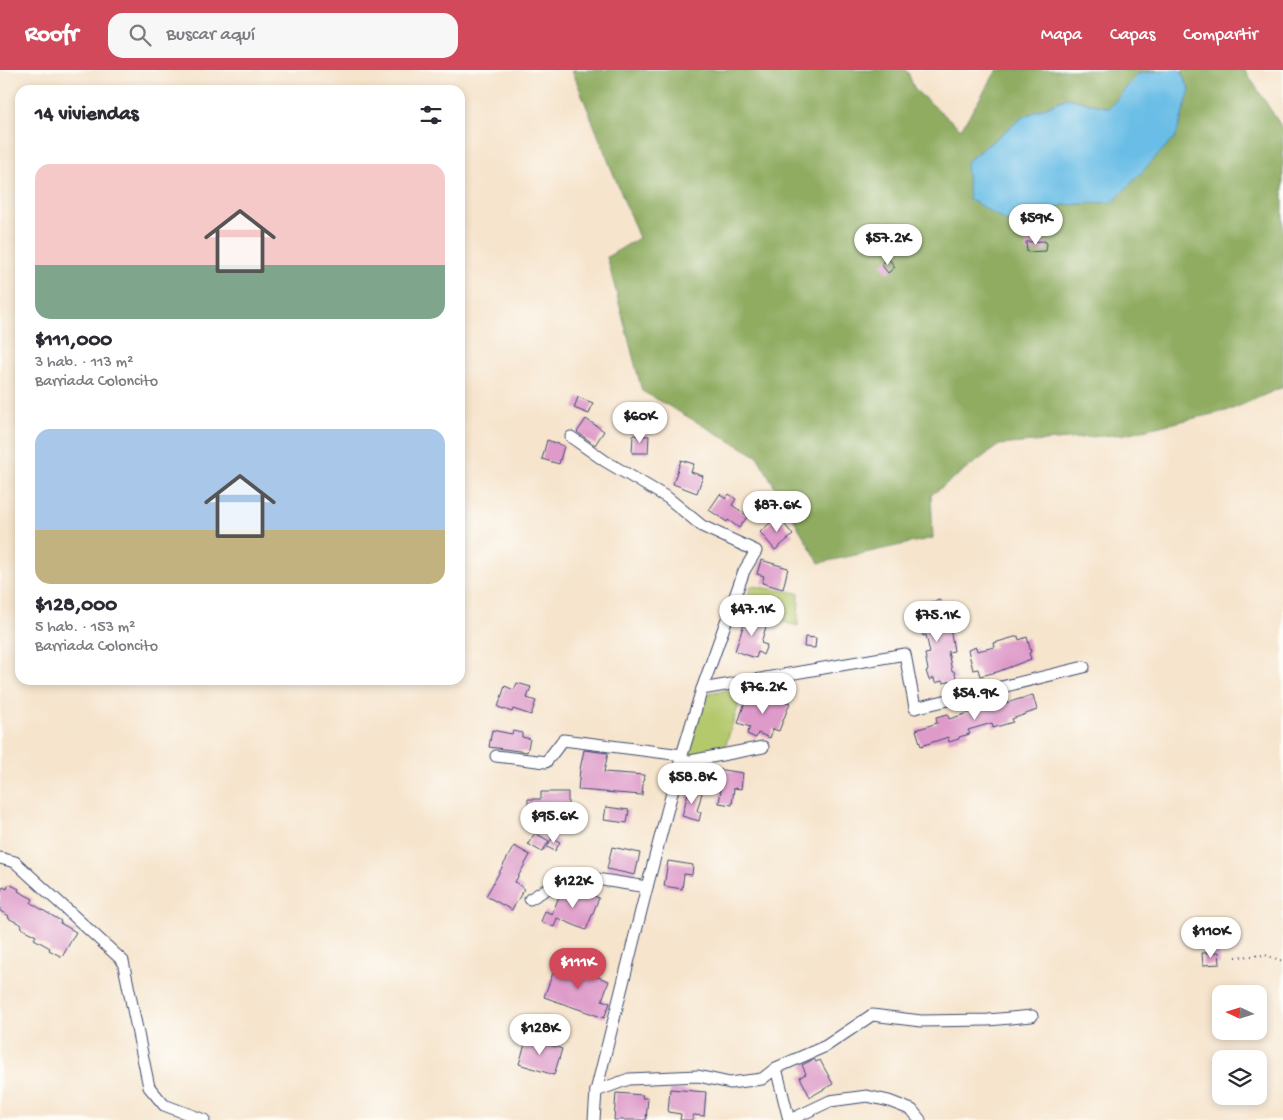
<!DOCTYPE html>
<html lang="es">
<head>
<meta charset="utf-8">
<style>
	body { margin:0; font-family:"Gochi Hand",sans-serif; background:#f7f7f7; color:#2b2b33; height:100vh; display:flex; flex-direction:column; font-size:19px; white-space:nowrap }
	* { box-sizing:border-box; margin:0 }
	p { font-size:16px; color:#7c7c81 }
	.icon { flex:none; width:28px; height:28px; fill:none; stroke:currentColor; stroke-width:2; stroke-linecap:round; stroke-linejoin:round }
	.map { position:relative; flex:1; overflow:hidden }
	.drawer { position:absolute; left:15px; top:15px; width:450px; height:600px; display:flex; flex-direction:column; background:#fff; border-radius:15px; box-shadow:0 2px 8px #0003 }
	.drawer>* { flex:none }
	.needle { width:32px; rotate:274deg }
	.controls { position:absolute; left:1212px; top:915px; display:grid; gap:10px }
	.controls a { display:grid; place-items:center; width:55px; height:55px; border-radius:10px; background:#fff; box-shadow:0 2px 8px #0003; font-size:25px }
	.price { position:absolute; translate:-50% -42px; padding:0 11px; border-radius:18px; background:#fff; color:#222; font-size:16px; line-height:32px; filter:drop-shadow(0 1px 2px #0008) }
	.price::after { content:''; position:absolute; left:50%; top:30px; width:15px; height:11px; margin-left:-8px; background:inherit; clip-path:polygon(0 0,100% 0,50% 100%) }
	.price.active { background:#d1495b; color:#fff }
	ul { padding:0; list-style:none }
	li { display:grid; align-content:center; gap:10px; height:265px; padding:0 20px }
	li span { display:grid; place-items:center; height:155px; border-radius:15px; color:#555 }
	li>.icon { margin-inline-start:auto }
	span .icon { width:90px; height:90px; fill:#fffc; stroke-width:1 }
	li b { font-size:21px }
	h2 { display:flex; justify-content:space-between; align-items:center; height:60px; padding:0 20px; font-size:21px }
	header { display:flex; align-items:center; gap:30px; box-sizing:border-box; height:70px; padding:0 25px; background:#d1495b; color:#fff }
	header strong { font-size:24px }
	nav { display:flex; gap:28px; margin-inline-start:auto; font-size:18px }
	.search { width:350px; height:45px; background:#f7f7f7; display:flex; align-items:center; gap:12px; box-sizing:border-box; padding:0 18px; border-radius:15px; color:#7c7c81; font-size:19px }
	.map>svg:first-child { display:block }
	.green { fill:#b4c86c; stroke:#687c65 }
	.forest { fill:#8fac60; stroke:#556e5f }
	.water { fill:#69bde6; stroke:#4276a2 }
	.building { fill:#de9ac9 }
	.lines { fill:none; stroke-linecap:round; stroke-linejoin:round }
	.minor-casing { stroke:#3c4a6e; stroke-width:13 }
	.path { stroke:#3c4a6e; stroke-width:2; stroke-dasharray:1 4; stroke-linecap:butt }
	.minor { stroke:#fff; stroke-width:11 }
</style>
</head>
<body>
<header>
<strong>Roofr</strong>
<div class="search"><svg class="icon" aria-label="search" viewBox="0 0 24 24"><circle cx="10" cy="10" r="6"/><path d="M15 15l6 6"/></svg>Buscar aquí</div>
<nav><a>Mapa</a><a>Capas</a><a>Compartir</a></nav>
</header>
<div class="map">
<svg width="1283" height="1050" viewBox="0 0 1283 1050">
	<rect width="100%" height="100%" fill="#fdfcf7"/>
	<filter id="ink" filterUnits="userSpaceOnUse"><feTurbulence type="fractalNoise" baseFrequency=".02" numOctaves="2"/><feDisplacementMap in="SourceGraphic" scale="10" xChannelSelector="R" yChannelSelector="G"/><feConvolveMatrix kernelMatrix="1 2 1 2 8 2 1 2 1" color-interpolation-filters="sRGB"/></filter>
	<filter id="wash" filterUnits="userSpaceOnUse"><feTurbulence type="fractalNoise" baseFrequency=".0096" numOctaves="4" result="noise"/><feDisplacementMap in="SourceGraphic" scale="20" xChannelSelector="R" yChannelSelector="G"/><feGaussianBlur stdDeviation="1.12" result="paint"/><feColorMatrix in="noise" values="0 0 0 0 0 0 0 0 0 0 0 0 0 0 0 0 0 1.4 0 .05"/><feComposite in="paint" operator="in"/></filter>
	<g filter="url(#wash)">
		<rect width="100%" height="100%" fill="#f6e4cc"/>
		<!-- green -->
		<g class="green">
			<polygon points="751,516 799,523 798,556 744,542"/>
			<polygon points="744,618 724,680 686,687 706,623"/>
		</g>
		<!-- forest -->
		<polygon class="forest" points="572,0 907,0 915,20 961,59 997,0 1166,0 1138,4 1110,38 1067,28 1023,47 966,92 1015,156 1063,135 1113,132 1190,20 1182,4 1183,0 1245,0 1283,59 1283,317 1230,340 1125,364 999,375 931,425 933,468 819,493 757,386 642,321 607,187 639,168"/>
		<!-- water -->
		<polygon class="water" points="1166,0 1180,0 1190,20 1176,66 1113,132 1063,135 1015,156 969,129 966,92 1023,47 1067,28 1109,38 1138,4"/>
		<g id="blocks">
			<!-- building -->
			<g class="building">
				<polygon points="1045,171 1045,172 1047,173 1046,181 1027,182 1026,172"/>
				<polygon points="888,188 895,197 888,203 881,194"/>
				<polygon points="578,327 593,333 589,344 574,338"/>
				<polygon points="586,349 604,361 595,375 577,362"/>
				<polygon points="633,365 649,366 648,383 632,383"/>
				<polygon points="547,370 564,376 559,394 542,389"/>
				<polygon points="681,390 694,394 691,402 703,406 697,423 673,414"/>
				<polygon points="720,424 726,429 729,424 736,429 732,435 748,446 739,458 728,450 727,452 709,440"/>
				<polygon points="778,446 793,465 775,480 760,462"/>
				<polygon points="761,490 788,498 783,519 762,513 764,506 757,504"/>
				<polygon points="940,530 947,558 950,557 954,581 948,582 952,601 954,601 957,610 943,613 942,611 935,613 934,608 929,610 926,601 928,600 925,584 930,583 926,565 923,566 921,554 922,554 919,541 923,540 922,534"/>
				<polygon points="751,545 768,550 761,573 767,575 763,585 758,582 756,588 735,581 745,551 749,552"/>
				<polygon points="1018,566 1019,570 1027,567 1031,582 1029,583 1031,589 997,602 980,606 978,599 973,600 968,580 976,577 977,581 995,577 994,573"/>
				<polygon points="805,567 816,568 815,578 804,577"/>
				<polygon points="517,613 531,617 527,628 536,631 531,645 513,639 512,642 498,637 505,616 514,620"/>
				<polygon points="748,623 772,632 774,627 790,633 779,661 773,659 770,668 758,663 756,668 747,664 750,657 738,653"/>
				<polygon points="1033,625 1037,640 1012,649 1013,652 993,658 992,653 968,660 970,664 959,667 959,669 949,672 948,667 921,676 916,660 937,653 936,647 948,644 949,649 972,642 972,643"/>
				<polygon points="492,660 512,664 513,661 522,663 522,667 530,669 527,682 489,677"/>
				<polygon points="584,680 608,683 604,702 644,705 642,725 578,720 580,699"/>
				<polygon points="716,699 743,703 741,719 734,718 732,735 719,733 721,720 713,719"/>
				<polygon points="689,719 702,723 697,741 701,742 699,751 682,746"/>
				<polygon points="541,722 568,722 568,735 558,736 558,743 543,743 543,745 528,745 528,729 541,729"/>
				<polygon points="606,737 629,740 627,753 604,750"/>
				<polygon points="535,763 549,771 542,782 528,774"/>
				<polygon points="552,768 560,772 555,781 547,777"/>
				<polygon points="514,776 530,785 515,812 524,819 512,840 486,826"/>
				<polygon points="612,777 640,783 635,805 607,799"/>
				<polygon points="668,791 693,795 692,805 684,804 682,819 664,816"/>
				<polygon points="9,814 19,819 18,821 33,829 31,833 61,851 60,853 76,862 62,887 49,880 50,878 34,869 36,866 21,858 22,855 8,848 9,846 0,841 0,823 3,817 7,819"/>
				<polygon points="570,816 599,828 586,860 557,848 554,857 541,852 545,841 552,844 560,824 565,827"/>
				<polygon points="1219,882 1220,894 1203,895 1202,883"/>
				<polygon points="557,892 609,911 602,930 610,933 604,948 544,927"/>
				<polygon points="527,968 562,979 554,1005 519,994"/>
				<polygon points="814,989 816,992 820,990 833,1014 810,1027 800,1007 806,1004 802,995"/>
				<polygon points="670,1019 706,1022 704,1046 693,1045 693,1050 680,1050 681,1044 668,1042"/>
				<polygon points="616,1023 643,1025 642,1028 648,1028 646,1050 614,1050"/>
			</g>
		</g>
	</g>
	<g filter="url(#ink)">
		<use href="#blocks" fill-opacity="0" stroke="#3c4a6e" stroke-width="1"/>
		<g class="lines">
			<!-- minor casing -->
			<g class="minor-casing">
				<g id="minor">
					<polyline points="571,367 605,391 668,428 702,456 756,481 744,501 702,619 682,685 647,817 596,1021 594,1050"/>
					<polyline points="702,619 905,584 915,638 1084,597"/>
					<polyline points="496,686 546,692 563,670 682,685"/>
					<polyline points="680,693 763,677"/>
					<polyline points="0,788 15,792 123,891 149,1017 164,1035 204,1050"/>
					<polyline points="530,829 552,816 578,804 596,809 647,817"/>
					<polyline points="776,998 789,1050"/>
					<polyline points="596,1021 629,1009 698,1006 730,1013 762,1009 776,998 826,976 872,945 921,951 988,950 1032,946"/>
					<polyline points="790,1050 830,1031 867,1026 889,1031 912,1040 920,1050"/>
				</g>
			</g>
			<!-- path -->
			<polyline class="path" points="1236,887 1265,885 1283,891"/>
			<!-- minor -->
			<use href="#minor" class="minor"/>
		</g>
	</g>
</svg>
<div class="controls">
<a><svg class="needle" viewBox="-14 -14 28 28"><path d="M0-13l5 13h-10z" fill="#e53935"/><path d="M0 13l5-13h-10z" fill="#7c7c81"/></svg></a>
<a><svg class="icon" aria-label="layers" viewBox="0 0 24 24"><path d="M12 4l9 5-9 5-9-5zM3 14l9 5 9-5"/></svg></a>
</div>
<b class="price" style="left:1036px;top:176px">$59K</b>
<b class="price" style="left:888px;top:196px">$57.2K</b>
<b class="price" style="left:640px;top:374px">$60K</b>
<b class="price" style="left:777px;top:463px">$87.6K</b>
<b class="price" style="left:752px;top:567px">$47.1K</b>
<b class="price" style="left:937px;top:573px">$75.1K</b>
<b class="price" style="left:763px;top:645px">$76.2K</b>
<b class="price" style="left:975px;top:651px">$54.9K</b>
<b class="price" style="left:692px;top:735px">$58.8K</b>
<b class="price" style="left:554px;top:774px">$95.6K</b>
<b class="price" style="left:573px;top:839px">$122K</b>
<b class="price" style="left:1211px;top:889px">$110K</b>
<b class="price active" style="left:578px;top:920px">$111K</b>
<b class="price" style="left:540px;top:986px">$128K</b>
<section class="drawer">
<h2>14 viviendas<svg class="icon" aria-label="filters" viewBox="0 0 24 24"><path d="M4 7h16M4 17h16"/><circle cx="9" cy="7" r="2"/><circle cx="15" cy="17" r="2"/></svg></h2>
<ul>
<li><span style="background:linear-gradient(#f6c9c9 65%,#7fa58c 0)"><svg class="icon" aria-label="home" viewBox="0 0 24 24"><path d="M3 11l9-7 9 7M6 9v11h12V9"/></svg></span><div><b>$111,000</b><p>3 hab. · 113 m²</p><p>Barriada Coloncito</p></div></li>
<li><span style="background:linear-gradient(#a9c7e8 65%,#c2b280 0)"><svg class="icon" aria-label="home" viewBox="0 0 24 24"><path d="M3 11l9-7 9 7M6 9v11h12V9"/></svg></span><div><b>$128,000</b><p>5 hab. · 153 m²</p><p>Barriada Coloncito</p></div></li>
</ul>
</section>
</div>
</body>
</html>
